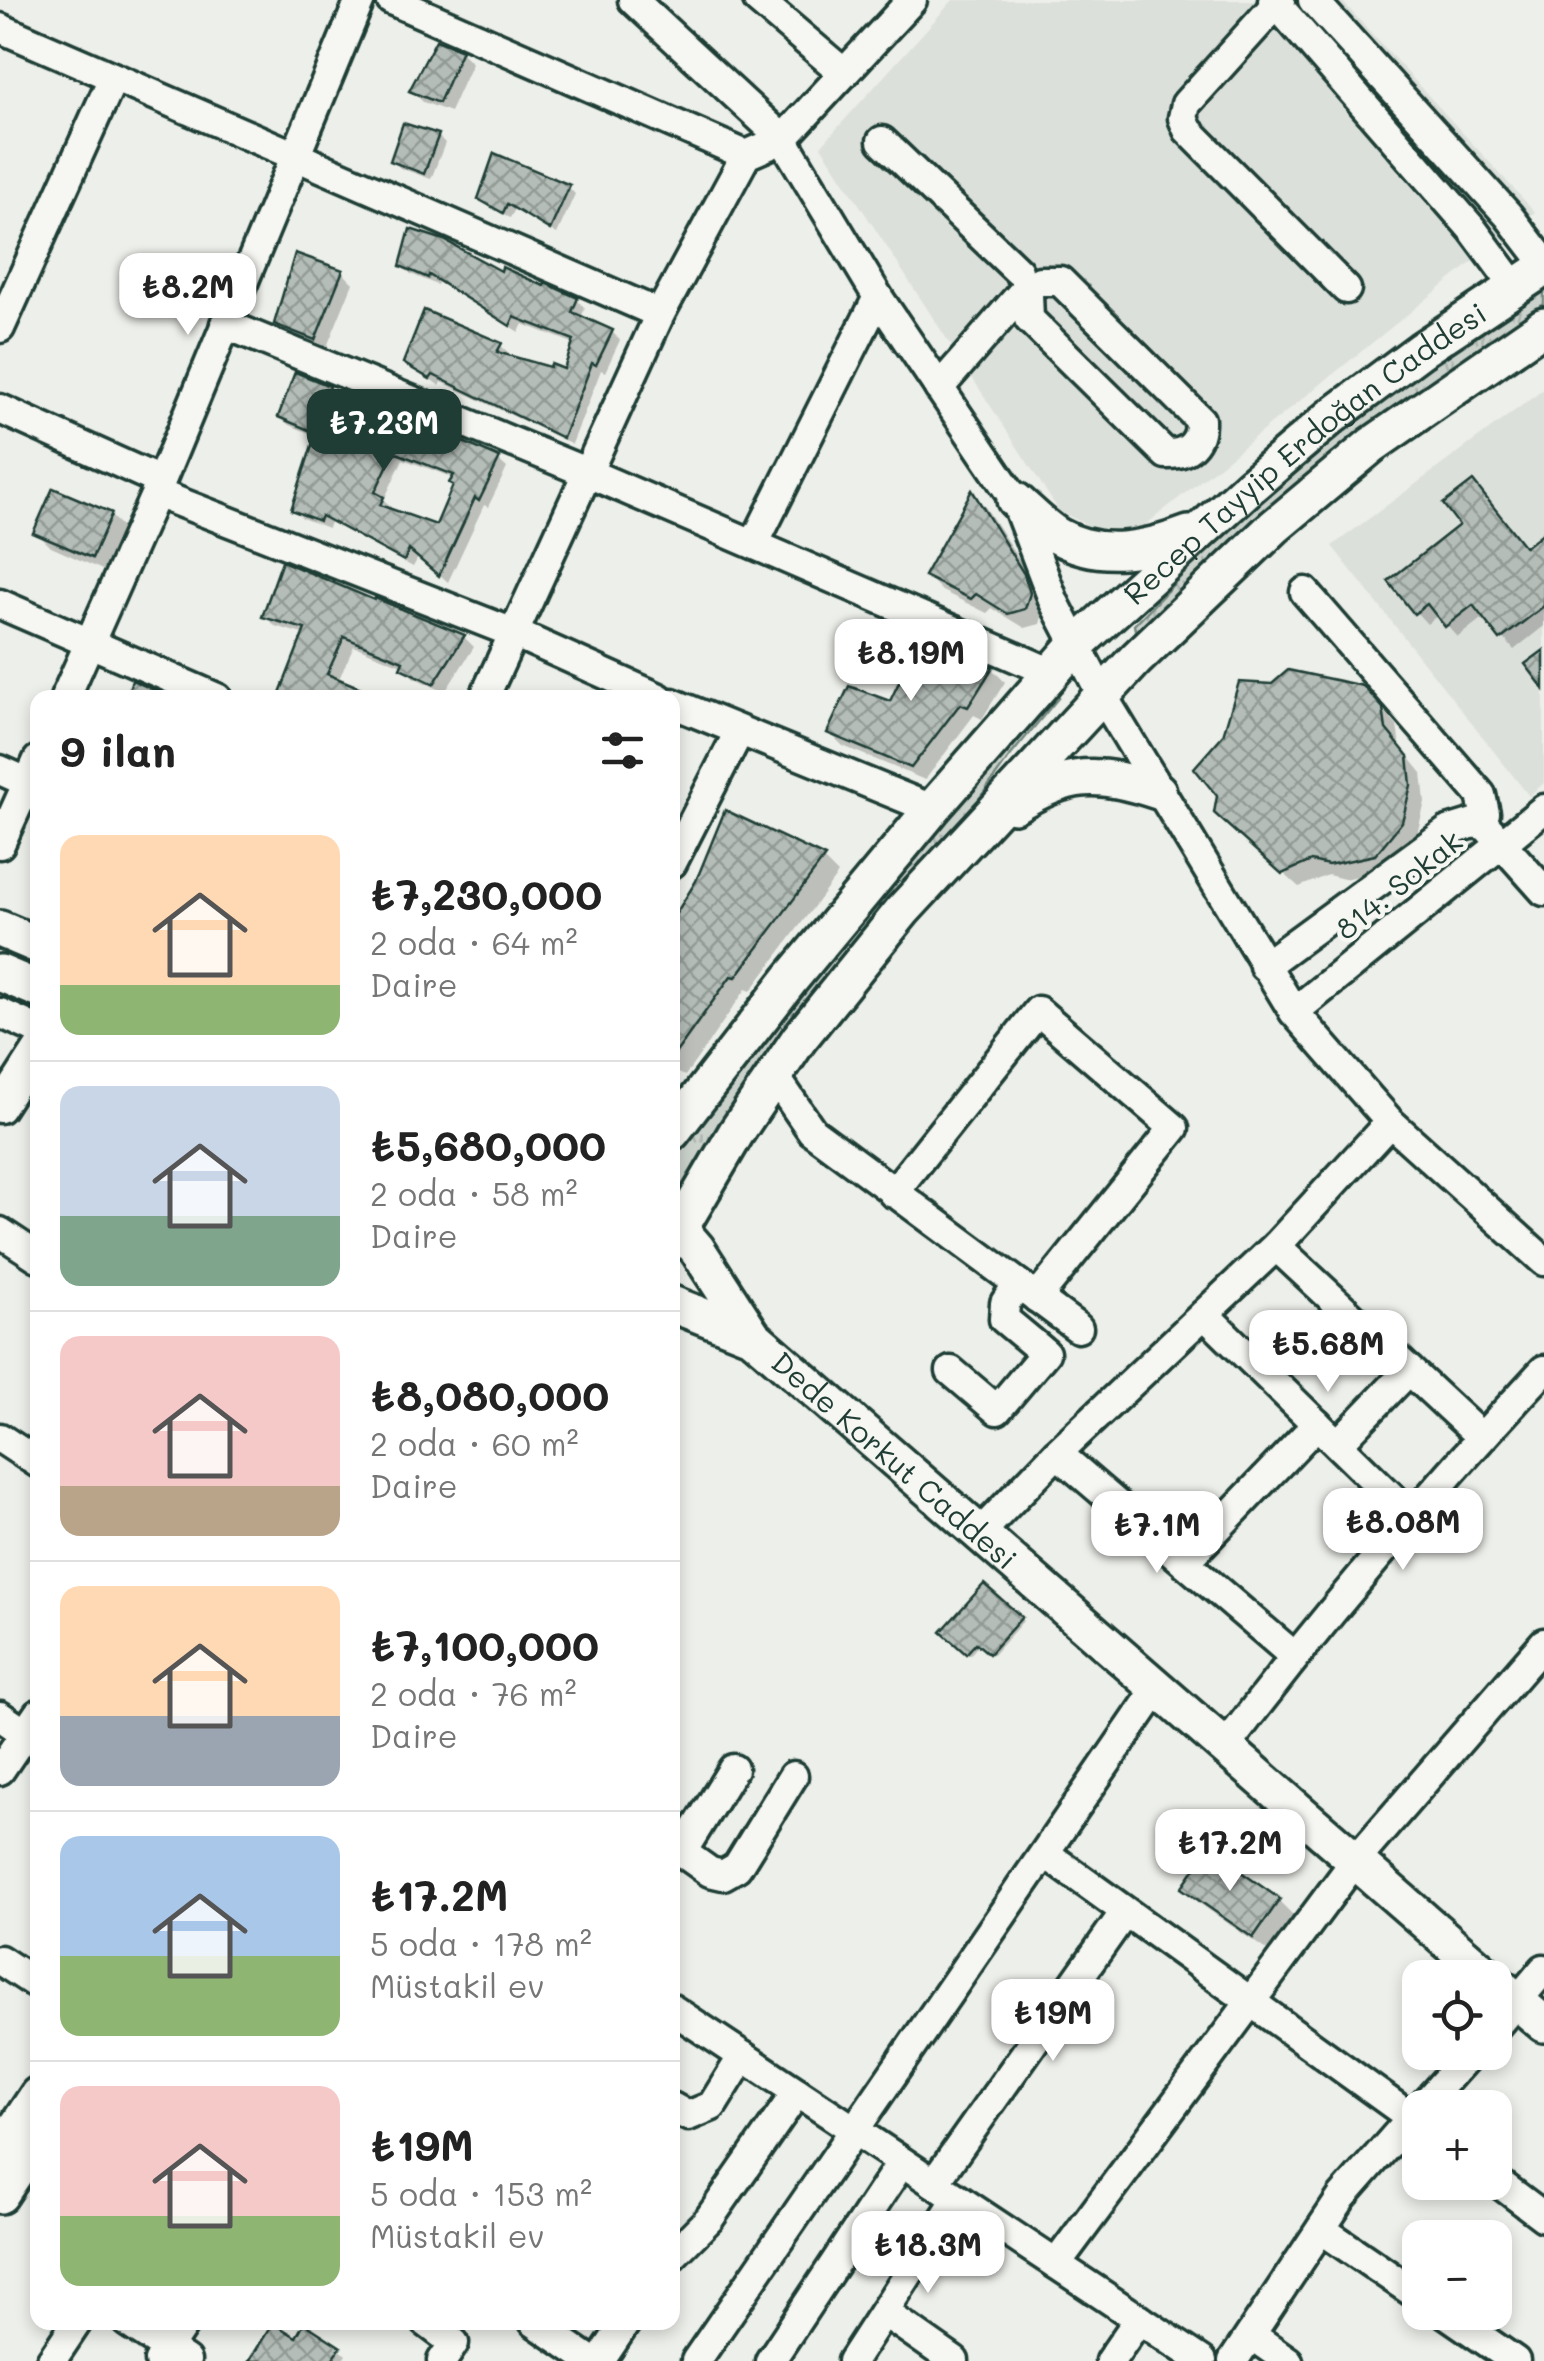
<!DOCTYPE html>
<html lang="tr">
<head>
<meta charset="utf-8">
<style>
	body { margin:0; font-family:Mali,sans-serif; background:#f2f2f2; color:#222; height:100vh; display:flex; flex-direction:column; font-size:38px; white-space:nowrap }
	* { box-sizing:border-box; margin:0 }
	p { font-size:32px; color:#767676 }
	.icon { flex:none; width:55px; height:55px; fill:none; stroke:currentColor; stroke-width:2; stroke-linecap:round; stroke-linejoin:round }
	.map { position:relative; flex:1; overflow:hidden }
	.drawer { position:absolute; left:30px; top:690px; width:650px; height:1640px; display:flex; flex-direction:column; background:#fff; border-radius:20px; box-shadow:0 5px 15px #0003 }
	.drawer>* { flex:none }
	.buttons { position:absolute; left:1402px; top:1960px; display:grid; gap:20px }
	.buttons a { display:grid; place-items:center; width:110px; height:110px; border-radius:20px; background:#fff; box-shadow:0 5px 15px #0003; font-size:50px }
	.price { position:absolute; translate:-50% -85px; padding:0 22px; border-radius:20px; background:#fff; color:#222; font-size:32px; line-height:65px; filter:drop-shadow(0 2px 5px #0008) }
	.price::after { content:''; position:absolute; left:50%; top:60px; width:30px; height:22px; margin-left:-15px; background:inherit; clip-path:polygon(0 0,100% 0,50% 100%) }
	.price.active { background:#1f3d34; color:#fff }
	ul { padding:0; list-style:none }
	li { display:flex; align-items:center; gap:30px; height:250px; padding:0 30px }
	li+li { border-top:2px solid #e0e0e0 }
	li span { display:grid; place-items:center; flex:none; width:280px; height:200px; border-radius:20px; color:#555 }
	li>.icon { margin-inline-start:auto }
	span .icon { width:120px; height:120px; fill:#fffc; stroke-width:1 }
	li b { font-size:42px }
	h2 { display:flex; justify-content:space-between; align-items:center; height:120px; padding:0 30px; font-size:42px }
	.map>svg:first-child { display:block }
	.built { fill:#dce0db }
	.grass { fill:url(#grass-tufts); stroke:#758880; stroke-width:2.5 }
	.shadow { fill:#0003; fill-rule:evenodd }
	.building { fill:url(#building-cross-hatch); stroke:#1f3d34; stroke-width:2.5; fill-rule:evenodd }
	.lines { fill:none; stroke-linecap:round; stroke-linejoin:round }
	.minor-casing { stroke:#1f3d34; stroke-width:35 }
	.major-casing { stroke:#1f3d34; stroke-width:42 }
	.minor { stroke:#f6f6f2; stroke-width:28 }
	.major { stroke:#f6f6f2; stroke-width:35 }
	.labels { text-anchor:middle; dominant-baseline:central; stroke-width:9; stroke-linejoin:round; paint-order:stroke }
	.street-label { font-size:30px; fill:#1f3d34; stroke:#f6f6f2 }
</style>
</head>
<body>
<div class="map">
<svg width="1544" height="2361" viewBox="0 0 1544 2361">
	<defs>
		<pattern id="grass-tufts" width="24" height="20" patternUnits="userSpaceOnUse" patternTransform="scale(2.5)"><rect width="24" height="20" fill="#cbd2cc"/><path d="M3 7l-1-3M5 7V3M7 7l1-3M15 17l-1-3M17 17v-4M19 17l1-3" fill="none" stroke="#aeb5b0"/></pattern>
		<pattern id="building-cross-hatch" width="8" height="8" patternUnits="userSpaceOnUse" patternTransform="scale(2.5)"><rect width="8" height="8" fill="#b4bdb8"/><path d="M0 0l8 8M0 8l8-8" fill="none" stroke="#929b96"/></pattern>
	</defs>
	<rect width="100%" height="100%" fill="#edefea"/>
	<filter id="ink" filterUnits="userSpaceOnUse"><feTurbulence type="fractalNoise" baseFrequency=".01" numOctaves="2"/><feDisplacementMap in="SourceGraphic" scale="20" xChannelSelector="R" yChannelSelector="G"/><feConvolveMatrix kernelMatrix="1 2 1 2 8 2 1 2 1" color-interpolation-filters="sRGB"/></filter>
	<g filter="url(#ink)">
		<!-- built -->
		<g class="built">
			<polygon points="953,0 1341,0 1535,212 1138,531 1093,528 1059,511 821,146"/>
			<polygon points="1544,389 1544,783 1529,796 1332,546"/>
		</g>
		<!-- grass -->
		<g class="grass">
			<polygon points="1544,283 1544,304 1418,392 1273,505 1136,634 1134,625 1196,561 1212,539 1323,441"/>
			<polygon points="1054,690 1059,697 1011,755 684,1204 673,1197 673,1158 707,1111 760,1042"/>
		</g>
		<!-- shadow -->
		<g class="shadow">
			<polygon points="437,43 461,52 472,63 450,112 423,102 412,91"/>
			<polygon points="438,136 445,143 431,179 400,168 393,161"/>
			<polygon points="568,187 575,194 557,234 515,209 510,218 480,198"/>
			<polygon points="402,265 502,274 577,300 585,308 581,318 612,332 620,340 605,372 601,370 572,444 442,382 440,386 406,362 500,345 509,353 507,358 565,372 575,344 523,324 519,332 438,282 437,285 411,274"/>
			<polygon points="342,272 353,283 326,349 288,334 277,323"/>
			<path d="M329,388L336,395L424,434L498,460L507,468L488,507L484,505L448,582L419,556L413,567L330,522L328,528L302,518L294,509L317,436L289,425L280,417ZM403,459L454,478L455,486L438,529L390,511L391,507L384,500Z"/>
			<polygon points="1473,484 1526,549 1544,536 1544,626 1514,650 1485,616 1458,637 1438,615 1427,624 1416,612 1462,526"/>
			<polygon points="972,494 986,508 1039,591 1044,609 1040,624 1025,628 992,608 987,613 942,591 927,576"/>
			<polygon points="110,515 125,530 107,572 51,547 36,532"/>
			<polygon points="283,564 464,637 474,647 445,692 413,677 404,666 354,646 338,681 286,698 306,635 275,626 265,616"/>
			<polygon points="922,639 992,669 1005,682 982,719 974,715 925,780 843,746 830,733 891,705"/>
			<polygon points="1378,704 1397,726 1400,746 1422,773 1425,802 1416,838 1390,869 1344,879 1328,875 1299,887 1233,828"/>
			<polygon points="726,814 823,859 838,874 751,991 746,989 685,1076 672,1070 672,927 698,883"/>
			<polygon points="984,1587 1023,1621 993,1655 980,1643 970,1655 945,1632"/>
			<polygon points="1209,1852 1279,1901 1294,1916 1269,1952 1199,1903 1184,1888"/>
			<polygon points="296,2340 339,2349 346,2355 342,2361 252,2361"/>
		</g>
		<!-- building -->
		<g class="building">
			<polygon points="436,40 462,50 439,103 409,91"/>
			<polygon points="403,123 439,134 424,174 390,161"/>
			<polygon points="494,153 570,185 550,230 507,204 503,213 478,199"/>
			<polygon points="410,229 444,240 501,271 502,267 544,286 545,283 578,298 572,312 613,330 596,365 592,363 563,438 433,375 430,379 403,363 424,310 502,343 497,352 550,367 551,364 564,369 574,340 514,317 510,326 429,275 428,278 400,266"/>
			<polygon points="295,253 343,270 315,340 274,324"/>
			<path d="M295,372L330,386L329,390L379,406L423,431L426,426L500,458L479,501L475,498L439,576L409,550L404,561L321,516L319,521L291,510L316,433L278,417ZM394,452L454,475L449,483L453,485L436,525L380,505L384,497L375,492Z"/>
			<polygon points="1473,481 1525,547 1544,532 1544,606 1500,640 1473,605 1445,627 1427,604 1414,614 1388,581 1459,525 1443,504"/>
			<polygon points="53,488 112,513 92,558 33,533"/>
			<polygon points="972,490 1024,574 1030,593 1025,609 1008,614 976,594 971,599 924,576"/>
			<polygon points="282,561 374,600 375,598 465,635 434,684 400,668 403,661 344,637 327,674 385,698 278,698 305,629 262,617"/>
			<polygon points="921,636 993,667 968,707 960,704 911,768 827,733 849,686 890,701"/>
			<polygon points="1544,650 1544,689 1525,664"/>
			<polygon points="1288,670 1363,686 1383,708 1386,729 1408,756 1411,785 1402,822 1375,855 1328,865 1311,861 1282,874 1214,813 1217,796 1194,768 1223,735 1239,682 1272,684"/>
			<polygon points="132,680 172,698 126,698"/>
			<polygon points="725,810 825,857 736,977 731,976 672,1058 672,920 696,881"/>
			<polygon points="984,1584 1022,1617 989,1654 976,1643 966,1654 941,1632"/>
			<polygon points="1208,1849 1280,1899 1253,1938 1181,1888"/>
			<polygon points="273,2323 296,2337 304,2323 341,2347 331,2361 249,2361"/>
		</g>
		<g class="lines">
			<!-- minor casing -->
			<g class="minor-casing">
				<g id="minor">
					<polyline points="391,0 746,155"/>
					<polyline points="633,0 783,139 878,297 1015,500 1054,602 1102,695 1294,1012 1390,1122 1544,1261"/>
					<polyline points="758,0 844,73"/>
					<polyline points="1273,0 1473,230 1516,288"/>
					<polyline points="1280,0 1186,104 1183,118 1188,130 1346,289"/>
					<polyline points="1313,0 1508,215 1544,262"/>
					<polyline points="0,28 660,314"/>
					<polyline points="882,141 1018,271"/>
					<path d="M1028,294L1029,319L1166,454C1188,455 1201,442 1200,420L1060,281H1040"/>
					<polyline points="225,324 588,473 1050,672"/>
					<polyline points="0,328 113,78"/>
					<polyline points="939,388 1022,293"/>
					<polyline points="0,409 160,481"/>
					<polyline points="156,493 516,634 659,698"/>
					<polyline points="754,544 878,297"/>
					<polyline points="1305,592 1481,795 1485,813 1480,824"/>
					<polyline points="0,604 217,698"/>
					<polyline points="65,698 156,493 360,0"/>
					<polyline points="484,698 660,314 746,155 783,139 912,0"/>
					<polyline points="672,703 932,809"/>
					<polyline points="0,770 38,787"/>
					<polyline points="0,844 38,760"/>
					<polyline points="672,863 739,732"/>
					<polyline points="1264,966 1448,831 1474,823 1486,826 1544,891"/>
					<polyline points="1294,1012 1544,809"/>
					<polyline points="0,1013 38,1030"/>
					<polyline points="773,1074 812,1131 1078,1328"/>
					<polyline points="0,1108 38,1049"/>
					<polyline points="893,1193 1038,1011 1174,1128 1037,1298"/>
					<polyline points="0,1232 38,1257"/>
					<polyline points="1276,1246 1481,1437"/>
					<polyline points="1204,1314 1413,1518"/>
					<polyline points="951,1371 997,1410 1045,1353 1004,1319 1005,1303 1018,1284"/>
					<polyline points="0,1438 38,1463"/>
					<polyline points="1338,1444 1409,1370"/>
					<polyline points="1057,1453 1294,1656"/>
					<polyline points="980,1533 1057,1453 1276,1246 1390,1122"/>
					<polyline points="1185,1562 1317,1424"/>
					<polyline points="0,1716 25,1733"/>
					<path d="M1226,1746C1325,1615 1432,1490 1544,1370"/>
					<polyline points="0,1770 38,1714"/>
					<polyline points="672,1845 710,1872 723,1875 737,1867 793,1776"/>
					<polyline points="682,1852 733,1769"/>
					<polyline points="1046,1854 1420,2124"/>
					<polyline points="0,1960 38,1985"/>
					<polyline points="672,2009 1202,2361"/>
					<polyline points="1495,2027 1544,1969"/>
					<polyline points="672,2107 688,2116 712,2106 743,2056"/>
					<polyline points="1421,2108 1471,2052"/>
					<polyline points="1495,2180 1544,2217"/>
					<polyline points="934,2183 1125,1912"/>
					<polyline points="1321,2229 1420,2297"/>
					<polyline points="672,2256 709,2219 797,2092"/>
					<polyline points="1056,2264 1355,1861 1544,1643"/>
					<polyline points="884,2312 954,2361"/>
					<polyline points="1444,2312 1515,2361"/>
					<polyline points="127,2322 186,2361"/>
					<polyline points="426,2322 454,2343 442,2361"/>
					<polyline points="534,2322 591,2361"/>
					<polyline points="1251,2335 1288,2361"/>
					<polyline points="51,2361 77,2322"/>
					<polyline points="159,2361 185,2322"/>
					<polyline points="600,2361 626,2322"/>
					<polyline points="696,2361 1159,1686"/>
					<polyline points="770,2361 902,2162"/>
					<polyline points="852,2361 957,2199"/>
					<polyline points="1110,2361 1139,2319"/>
					<polyline points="1233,2361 1342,2197 1420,2108"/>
				</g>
			</g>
			<!-- major casing -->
			<g class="major-casing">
				<g id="major">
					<path d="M1015,500C1029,512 1043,527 1058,536C1100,560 1146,550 1189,534"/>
					<path d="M1014,805C1069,771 1097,771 1158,791"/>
					<polyline points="0,929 38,945"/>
					<polyline points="0,973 38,989"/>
					<path id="s1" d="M672,1132L790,980L932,809L1075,646L1249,487L1331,417L1421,350L1544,268"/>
					<path id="s2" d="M672,1220L697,1249L753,1336L1490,1978"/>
					<polyline points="672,1242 736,1133 799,1039 903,910 1136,659 1274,527 1372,445 1544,326"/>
					<polyline points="672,1304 753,1336"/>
					<polyline points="1495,1982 1544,2024"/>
					<polyline points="0,2152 38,2095"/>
					<polyline points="0,2195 38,2138"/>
				</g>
			</g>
			<!-- minor -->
			<use href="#minor" class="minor"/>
			<!-- major -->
			<use href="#major" class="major"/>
		</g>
	</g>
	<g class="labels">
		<!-- street labels -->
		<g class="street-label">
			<text stroke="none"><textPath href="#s1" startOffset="932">Recep Tayyip Erdoğan Caddesi</textPath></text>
			<text transform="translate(1398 884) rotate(-39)">814. Sokak</text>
			<text stroke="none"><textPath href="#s2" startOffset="330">Dede Korkut Caddesi</textPath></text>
		</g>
	</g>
</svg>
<div class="buttons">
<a><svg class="icon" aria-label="locate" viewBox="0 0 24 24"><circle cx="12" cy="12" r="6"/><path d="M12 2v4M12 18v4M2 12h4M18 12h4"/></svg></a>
<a>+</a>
<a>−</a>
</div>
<b class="price" style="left:188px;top:338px">₺8.2M</b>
<b class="price active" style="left:384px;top:474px">₺7.23M</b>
<b class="price" style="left:911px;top:704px">₺8.19M</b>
<b class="price" style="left:1328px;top:1395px">₺5.68M</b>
<b class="price" style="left:1403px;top:1573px">₺8.08M</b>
<b class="price" style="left:1157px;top:1576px">₺7.1M</b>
<b class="price" style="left:1230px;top:1894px">₺17.2M</b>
<b class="price" style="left:1053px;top:2064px">₺19M</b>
<b class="price" style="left:928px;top:2296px">₺18.3M</b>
<section class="drawer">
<h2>9 ilan<svg class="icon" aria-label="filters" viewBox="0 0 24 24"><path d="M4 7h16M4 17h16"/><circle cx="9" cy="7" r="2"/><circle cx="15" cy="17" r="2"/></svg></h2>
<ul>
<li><span style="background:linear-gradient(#ffd9b3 75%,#8fb573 0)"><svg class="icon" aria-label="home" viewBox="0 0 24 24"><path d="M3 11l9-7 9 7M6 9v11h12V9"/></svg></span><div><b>₺7,230,000</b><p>2 oda · 64 m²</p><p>Daire</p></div></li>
<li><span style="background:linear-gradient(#c9d6e8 65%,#7fa58c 0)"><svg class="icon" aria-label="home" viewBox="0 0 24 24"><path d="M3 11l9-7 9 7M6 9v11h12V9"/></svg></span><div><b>₺5,680,000</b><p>2 oda · 58 m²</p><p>Daire</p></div></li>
<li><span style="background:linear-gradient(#f6c9c9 75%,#b9a48a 0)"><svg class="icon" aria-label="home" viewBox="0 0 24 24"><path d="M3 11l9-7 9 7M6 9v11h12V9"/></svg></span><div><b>₺8,080,000</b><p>2 oda · 60 m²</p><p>Daire</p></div></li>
<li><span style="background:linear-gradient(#ffd9b3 65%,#9aa5b1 0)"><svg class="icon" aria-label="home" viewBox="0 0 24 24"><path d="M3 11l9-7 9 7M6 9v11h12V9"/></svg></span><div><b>₺7,100,000</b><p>2 oda · 76 m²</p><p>Daire</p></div></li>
<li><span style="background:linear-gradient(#a9c7e8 60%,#8fb573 0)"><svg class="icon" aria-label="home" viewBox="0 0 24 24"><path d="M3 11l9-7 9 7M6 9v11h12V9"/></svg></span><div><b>₺17.2M</b><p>5 oda · 178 m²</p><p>Müstakil ev</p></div></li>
<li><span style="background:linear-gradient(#f6c9c9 65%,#8fb573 0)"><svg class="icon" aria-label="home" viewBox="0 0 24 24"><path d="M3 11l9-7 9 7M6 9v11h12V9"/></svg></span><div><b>₺19M</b><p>5 oda · 153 m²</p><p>Müstakil ev</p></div></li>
</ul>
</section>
</div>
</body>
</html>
